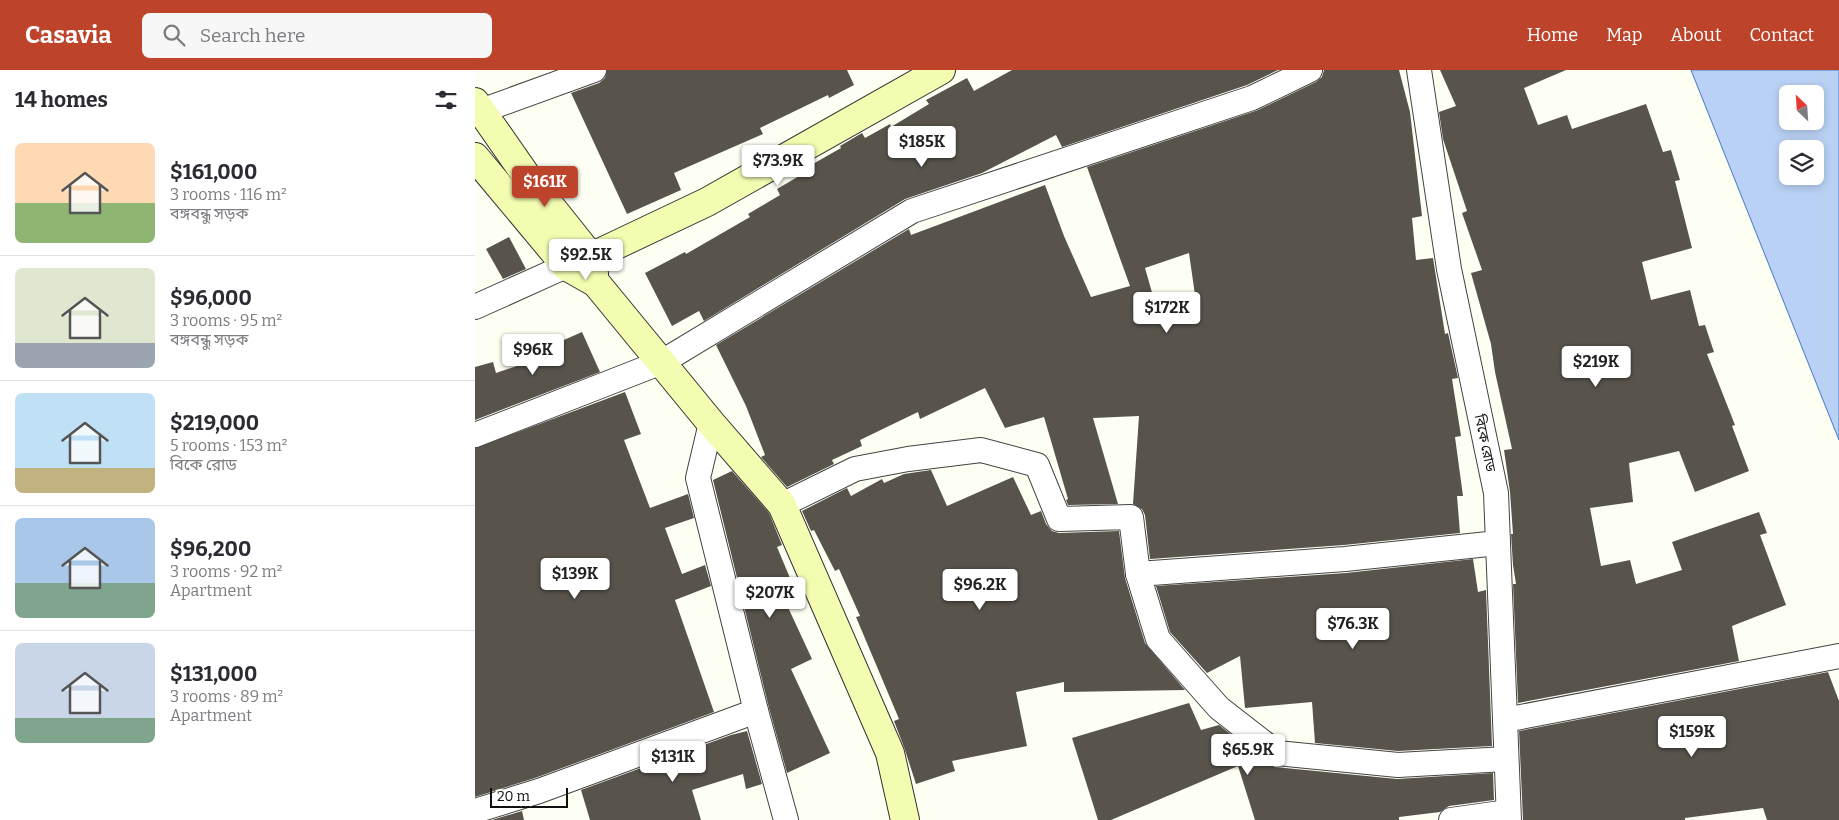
<!DOCTYPE html>
<html lang="en">
<head>
<meta charset="utf-8">
<style>
	body { margin:0; font-family:Bitter,"Noto Sans Bengali",serif; background:#f7f7f7; color:#2b2b33; height:100vh; display:flex; flex-direction:column; font-size:19px; white-space:nowrap }
	* { box-sizing:border-box; margin:0 }
	p { font-size:16px; color:#7c7c81 }
	.icon { flex:none; width:28px; height:28px; fill:none; stroke:currentColor; stroke-width:2; stroke-linecap:round; stroke-linejoin:round }
	.map { position:relative; flex:1; overflow:hidden }
	.panel { display:flex; flex-direction:column; background:#fff; width:475px }
	.panel>* { flex:none }
	.needle { width:32px; rotate:335deg }
	.controls { position:absolute; left:1304px; top:15px; display:grid; gap:10px }
	.controls a { display:grid; place-items:center; width:45px; height:45px; border-radius:8px; background:#fff; box-shadow:0 2px 8px #0003; font-size:25px }
	.scale { position:absolute; left:15px; bottom:12px; width:78px; box-sizing:border-box; padding-left:5px; border:2px solid #101010; border-top:0; font-size:14px; line-height:18px; white-space:nowrap; color:#101010; -webkit-text-stroke:4px #fff; paint-order:stroke }
	.price { position:absolute; translate:-50% -42px; padding:0 11px; border-radius:5px; background:#fff; color:#222; font-size:16px; line-height:32px; filter:drop-shadow(0 1px 2px #0008) }
	.price::after { content:''; position:absolute; left:50%; top:30px; width:15px; height:11px; margin-left:-8px; background:inherit; clip-path:polygon(0 0,100% 0,50% 100%) }
	.price.active { background:#bd442b; color:#fff }
	ul { padding:0; list-style:none }
	li { display:flex; align-items:center; gap:15px; height:125px; padding:0 15px }
	li+li { border-top:1px solid #e1e1e2 }
	li span { display:grid; place-items:center; flex:none; width:140px; height:100px; border-radius:8px; color:#555 }
	li>.icon { margin-inline-start:auto }
	span .icon { width:60px; height:60px; fill:#fffc; stroke-width:1 }
	li b { font-size:21px }
	h2 { display:flex; justify-content:space-between; align-items:center; height:60px; padding:0 15px; font-size:21px }
	header { display:flex; align-items:center; gap:30px; box-sizing:border-box; height:70px; padding:0 25px; background:#bd442b; color:#fff }
	header strong { font-size:24px }
	nav { display:flex; gap:28px; margin-inline-start:auto; font-size:18px }
	.search { width:350px; height:45px; background:#f7f7f7; display:flex; align-items:center; gap:12px; box-sizing:border-box; padding:0 18px; border-radius:8px; color:#7c7c81; font-size:19px }
	main { display:flex; flex:1; min-height:0 }
	.map>svg:first-child { display:block }
	.water { fill:#b9d1f5; stroke:#4276c9; fill-rule:evenodd }
	.building { fill:#58544c; fill-rule:evenodd }
	.lines { fill:none; stroke-linecap:round; stroke-linejoin:round }
	.street-casing { stroke:#434343; stroke-width:26 }
	.secondary-casing { stroke:#323232; stroke-width:30 }
	.street { stroke:#fff; stroke-width:24 }
	.secondary { stroke:#f4fcb1; stroke-width:28 }
	.labels { text-anchor:middle; dominant-baseline:central; stroke-width:5; stroke-linejoin:round; paint-order:stroke }
	.street-label { font-size:14px; fill:#101010; stroke:#fff }
</style>
</head>
<body>
<header>
<strong>Casavia</strong>
<div class="search"><svg class="icon" aria-label="search" viewBox="0 0 24 24"><circle cx="10" cy="10" r="6"/><path d="M15 15l6 6"/></svg>Search here</div>
<nav><a>Home</a><a>Map</a><a>About</a><a>Contact</a></nav>
</header>
<main>
<section class="panel">
<h2>14 homes<svg class="icon" aria-label="filters" viewBox="0 0 24 24"><path d="M4 7h16M4 17h16"/><circle cx="9" cy="7" r="2"/><circle cx="15" cy="17" r="2"/></svg></h2>
<ul>
<li><span style="background:linear-gradient(#ffd9b3 60%,#8fb573 0)"><svg class="icon" aria-label="home" viewBox="0 0 24 24"><path d="M3 11l9-7 9 7M6 9v11h12V9"/></svg></span><div><b>$161,000</b><p>3 rooms · 116 m²</p><p>বঙ্গবন্ধু সড়ক</p></div></li>
<li><span style="background:linear-gradient(#dfe7d0 75%,#9aa5b1 0)"><svg class="icon" aria-label="home" viewBox="0 0 24 24"><path d="M3 11l9-7 9 7M6 9v11h12V9"/></svg></span><div><b>$96,000</b><p>3 rooms · 95 m²</p><p>বঙ্গবন্ধু সড়ক</p></div></li>
<li><span style="background:linear-gradient(#bfe0f5 75%,#c2b280 0)"><svg class="icon" aria-label="home" viewBox="0 0 24 24"><path d="M3 11l9-7 9 7M6 9v11h12V9"/></svg></span><div><b>$219,000</b><p>5 rooms · 153 m²</p><p>বিকে রোড</p></div></li>
<li><span style="background:linear-gradient(#a9c7e8 65%,#7fa58c 0)"><svg class="icon" aria-label="home" viewBox="0 0 24 24"><path d="M3 11l9-7 9 7M6 9v11h12V9"/></svg></span><div><b>$96,200</b><p>3 rooms · 92 m²</p><p>Apartment</p></div></li>
<li><span style="background:linear-gradient(#c9d6e8 75%,#7fa58c 0)"><svg class="icon" aria-label="home" viewBox="0 0 24 24"><path d="M3 11l9-7 9 7M6 9v11h12V9"/></svg></span><div><b>$131,000</b><p>3 rooms · 89 m²</p><p>Apartment</p></div></li>
</ul>
</section>
<div class="map">
<svg width="1364" height="750" viewBox="0 0 1364 750">
	<rect width="100%" height="100%" fill="#fefff3"/>
	<!-- water -->
	<path class="water" d="M1216,0H1364V370ZM1312,24H1340V51H1312ZM1312,79H1340V106H1312Z"/>
	<!-- building -->
	<g class="building">
		<polygon points="132,0 372,0 379,15 354,28 353,25 285,58 288,64 199,103 206,120 152,144 96,23 124,13 130,8"/>
		<polygon points="537,0 803,0 772,15 587,77 581,65 507,103 430,129 229,251 224,241 197,256 170,203 210,182 211,184 275,147 273,144 305,125 302,119 331,102 329,99 366,78 365,76 387,63 390,68 415,54 416,57 454,34 451,30 492,8 499,21"/>
		<path d="M849,0H924L935,42L947,146L937,148L941,190L958,188L970,264L973,263L983,308L977,309L986,366L980,367L988,426H982L985,463L869,475L675,489L670,445L667,439L658,434L664,346L618,348L643,434L593,435L591,430L593,429L569,347L530,358L510,318L445,349L443,342L385,370L387,376L357,390L359,394L312,417L286,387L290,385L271,336L241,275L434,159L436,165L570,115L589,166L616,227L655,216L612,97L783,40L841,12L847,7ZM714,183L721,232L682,240L670,198Z"/>
		<polygon points="965,0 1091,0 1049,18 1063,55 1092,45 1097,59 1171,34 1188,82 1196,80 1205,110 1200,111 1217,178 1167,192 1176,230 1215,220 1224,256 1230,255 1239,282 1232,284 1260,355 1257,356 1274,401 1220,422 1204,381 1154,393 1158,432 1115,438 1126,496 1155,490 1161,514 1207,500 1197,472 1284,442 1292,463 1285,465 1311,535 1257,556 1264,591 1043,633 1038,514 1041,514 1038,495 1036,464 1038,464 1035,422 1029,380 1037,379 1020,302 1016,274 996,203 1007,200 987,143 992,141 968,69 964,42 981,36"/>
		<polygon points="34,167 51,199 28,209 11,179"/>
		<polygon points="107,262 125,302 0,350 0,297 18,292 21,303 77,284 73,277"/>
		<polygon points="150,322 166,364 149,370 175,438 213,424 219,448 190,458 207,504 230,495 236,516 200,530 239,642 60,708 0,727 0,378"/>
		<polygon points="456,400 472,436 538,407 556,445 566,441 571,454 577,461 584,463 644,461 650,508 670,573 710,620 589,622 589,612 541,622 552,676 477,691 480,701 441,714 429,677 419,651 424,649 381,547 385,546 364,499 360,501 339,460 336,461 327,441 372,418 376,426 407,409 409,413 429,404"/>
		<polygon points="257,401 294,443 307,475 302,477 323,527 311,533 337,589 316,599 355,683 312,703 294,638 238,410"/>
		<polygon points="998,489 1003,522 1011,520 1017,676 923,681 840,673 837,632 770,638 765,586 732,603 695,562 681,516 871,503"/>
		<polygon points="1353,602 1364,631 1364,750 1292,750 1288,738 1210,748 1210,750 1048,750 1044,661"/>
		<polygon points="714,633 726,660 744,655 794,694 800,697 922,709 1018,703 1019,730 974,736 965,742 924,747 924,750 780,750 763,696 636,750 623,750 597,668"/>
		<polygon points="272,661 287,714 271,719 268,704 217,720 226,750 115,750 106,720 256,665"/>
		<polygon points="47,741 49,750 17,750"/>
	</g>
	<g class="lines">
		<!-- street casing -->
		<g class="street-casing">
			<g id="street">
				<polyline points="944,0 974,199 1021,423 1034,750"/>
				<polyline points="0,44 6,41 119,0"/>
				<polyline points="0,237 91,196"/>
				<polyline points="236,353 223,408 281,641 311,750"/>
				<polyline points="0,365 187,292 437,141 777,28 835,0"/>
				<polyline points="307,435 380,399 433,389 506,380 562,395 584,449 656,447 663,504 870,489 1023,473"/>
				<polyline points="663,504 683,569 744,638 802,683 923,695 1031,689"/>
				<polyline points="1030,650 1364,586"/>
				<polyline points="0,741 64,721 281,641"/>
				<polyline points="976,750 1033,742"/>
			</g>
		</g>
		<!-- secondary casing -->
		<g class="secondary-casing">
			<g id="secondary">
				<polyline points="0,32 53,108 116,187 119,204"/>
				<polyline points="0,87 91,196 121,213 236,353 307,435 415,683 430,750"/>
				<polyline points="91,196 116,187 232,132 466,0"/>
			</g>
		</g>
		<!-- street -->
		<use href="#street" class="street"/>
		<!-- secondary -->
		<use href="#secondary" class="secondary"/>
	</g>
	<g class="labels">
		<!-- street labels -->
		<g class="street-label">
			<text transform="translate(1010 373) rotate(78)">বিকে রোড</text>
		</g>
	</g>
</svg>
<div class="controls">
<a><svg class="needle" viewBox="-14 -14 28 28"><path d="M0-13l5 13h-10z" fill="#e53935"/><path d="M0 13l5-13h-10z" fill="#7c7c81"/></svg></a>
<a><svg class="icon" aria-label="layers" viewBox="0 0 24 24"><path d="M12 4l9 5-9 5-9-5zM3 14l9 5 9-5"/></svg></a>
</div>
<div class="scale">20 m</div>
<b class="price" style="left:447px;top:98px">$185K</b>
<b class="price" style="left:303px;top:117px">$73.9K</b>
<b class="price active" style="left:70px;top:138px">$161K</b>
<b class="price" style="left:111px;top:211px">$92.5K</b>
<b class="price" style="left:692px;top:264px">$172K</b>
<b class="price" style="left:58px;top:306px">$96K</b>
<b class="price" style="left:1121px;top:318px">$219K</b>
<b class="price" style="left:100px;top:530px">$139K</b>
<b class="price" style="left:505px;top:541px">$96.2K</b>
<b class="price" style="left:295px;top:549px">$207K</b>
<b class="price" style="left:878px;top:580px">$76.3K</b>
<b class="price" style="left:1217px;top:688px">$159K</b>
<b class="price" style="left:773px;top:706px">$65.9K</b>
<b class="price" style="left:198px;top:713px">$131K</b>
</div>
</main>
</body>
</html>
